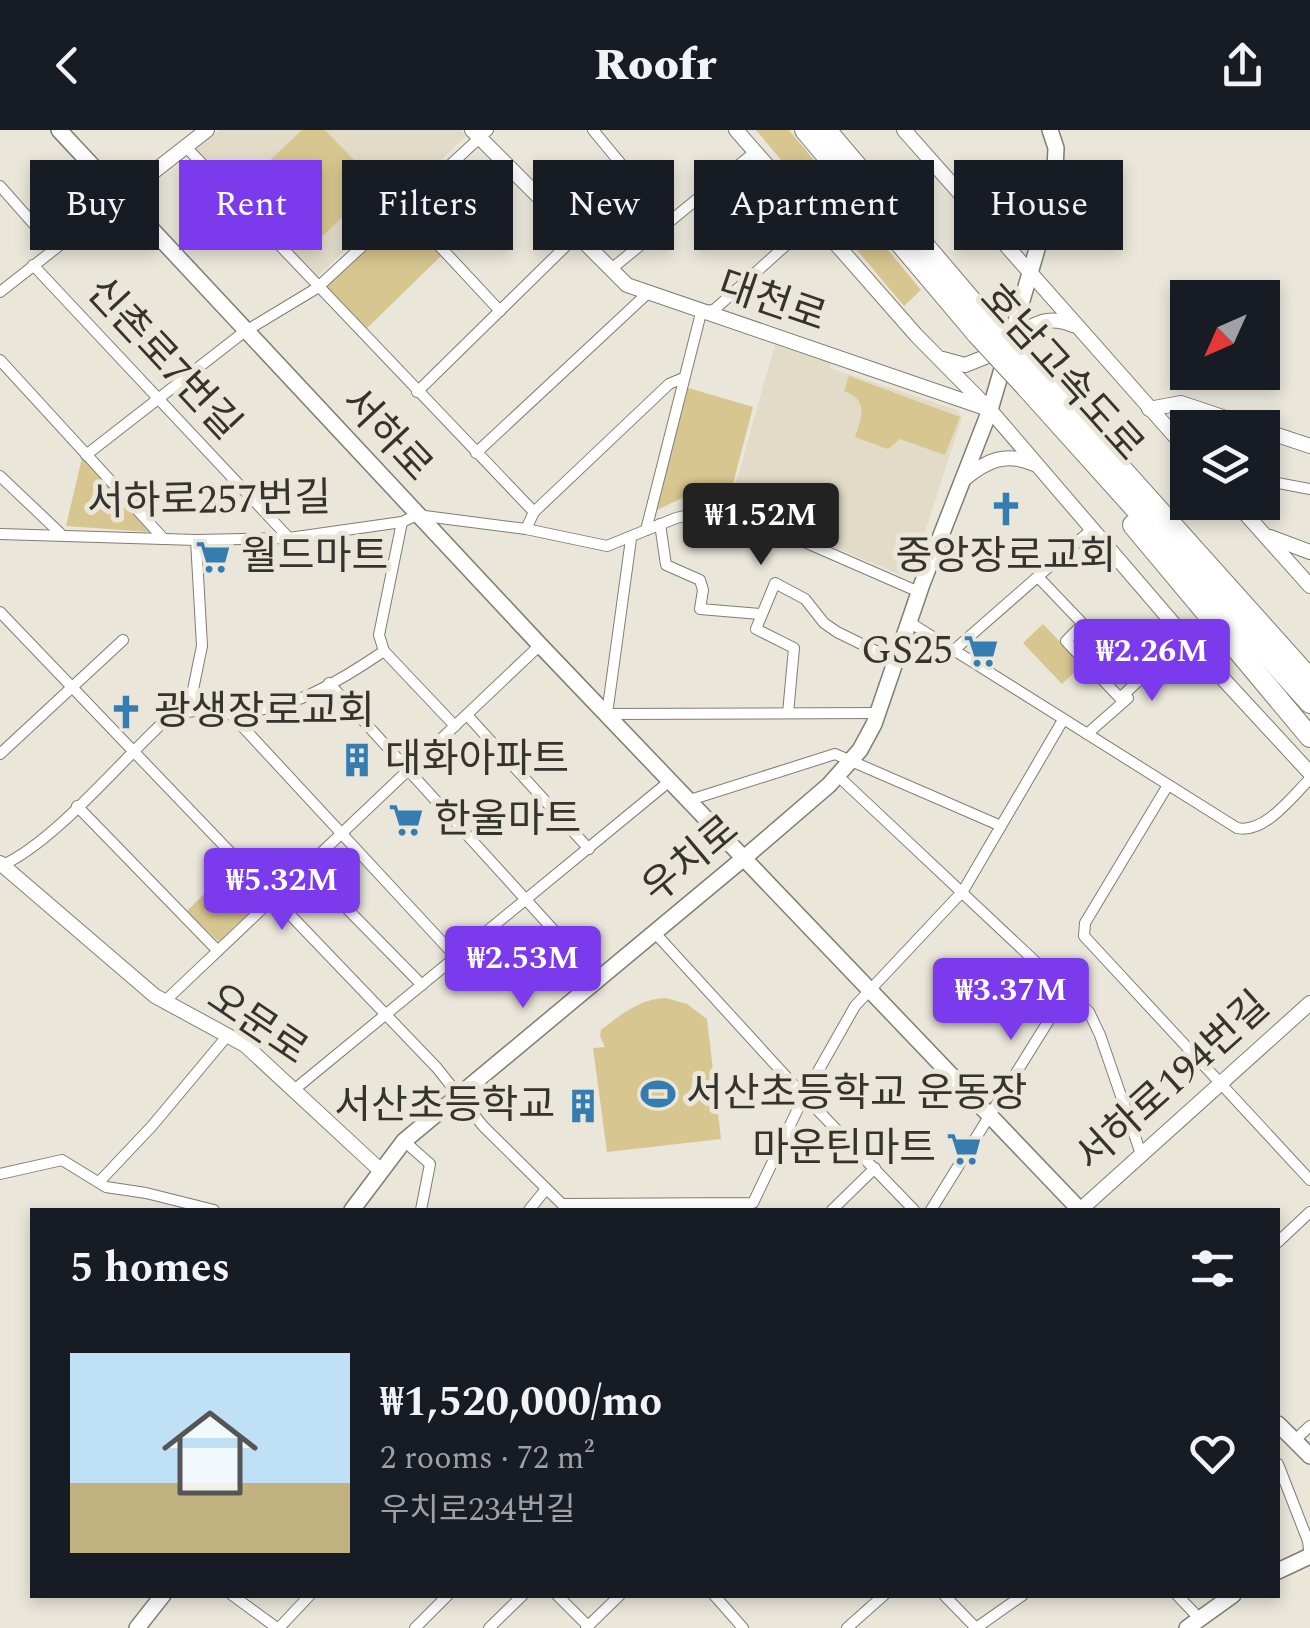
<!DOCTYPE html>
<html lang="en">
<head>
<meta charset="utf-8">
<style>
	body { margin:0; font-family:Spectral,"Noto Sans KR",serif; background:#20242c; color:#f1f3f6; height:100vh; display:flex; flex-direction:column; font-size:38px; white-space:nowrap }
	* { box-sizing:border-box; margin:0 }
	p { font-size:32px; color:#9ea1a6 }
	.icon { flex:none; width:55px; height:55px; fill:none; stroke:currentColor; stroke-width:2; stroke-linecap:round; stroke-linejoin:round }
	.map { position:relative; flex:1; overflow:hidden }
	.drawer { position:absolute; left:30px; top:1078px; width:1250px; height:390px; display:flex; flex-direction:column; background:#171b24; border-radius:0px; box-shadow:0 5px 15px #0003 }
	.drawer>* { flex:none }
	.guide { position:absolute; left:30px; top:30px; width:1250px; height:90px; display:flex; gap:20px }
	.needle { width:65px; rotate:225deg }
	.tools { position:absolute; left:1170px; top:150px; display:grid; gap:20px }
	.tools a { display:grid; place-items:center; width:110px; height:110px; border-radius:0px; background:#171b24; box-shadow:0 5px 15px #0003; font-size:50px }
	.price { position:absolute; translate:-50% -85px; padding:0 22px; border-radius:10px; background:#7c3aed; color:#fff; font-size:32px; line-height:65px; filter:drop-shadow(0 2px 5px #0008) }
	.price::after { content:''; position:absolute; left:50%; top:60px; width:30px; height:22px; margin-left:-15px; background:inherit; clip-path:polygon(0 0,100% 0,50% 100%) }
	.price.selected { background:#222; color:#fff }
	ul { padding:0; list-style:none }
	li { display:flex; align-items:center; gap:30px; height:250px; padding:0 40px }
	li+li { border-top:2px solid #363941 }
	li span { display:grid; place-items:center; flex:none; width:280px; height:200px; border-radius:0px; color:#555 }
	li>.icon { margin-inline-start:auto }
	span .icon { width:120px; height:120px; fill:#fffc; stroke-width:1 }
	li b { font-size:42px }
	h2 { display:flex; justify-content:space-between; align-items:center; height:120px; padding:0 40px; font-size:42px }
	.pill { padding:0 35px; border-radius:0px; background:#171b24; box-shadow:0 5px 15px #0003; font-size:35px; line-height:90px }
	.pill.selected { background:#7c3aed; color:#fff }
	header { display:flex; justify-content:space-between; align-items:center; height:130px; padding:0 40px; background:#171b24; font-size:45px; font-weight:800 }
	.map>svg:first-child { display:block }
	.built { fill:#e1dbc8 }
	.green { fill:#d7c68f }
	.lines { fill:none; stroke-linecap:round; stroke-linejoin:round }
	.minor-casing { stroke:#807d71; stroke-width:12 }
	.tertiary-casing { stroke:#807d71; stroke-width:16 }
	.secondary-casing { stroke:#807d71; stroke-width:18 }
	.motorway-casing { stroke:#807d71; stroke-width:22 }
	.minor { stroke:#fff; stroke-width:10 }
	.tertiary { stroke:#fff; stroke-width:14 }
	.secondary { stroke:#fff; stroke-width:15 }
	.motorway { stroke:#fff; stroke-width:20 }
	.motorway-bridge-casing { stroke:#807d71; stroke-width:22; stroke-linecap:butt }
	.motorway-bridge { stroke:#fff; stroke-width:20 }
	.labels { text-anchor:middle; dominant-baseline:central; stroke-width:10; stroke-linejoin:round; paint-order:stroke }
	.street-label { font-size:40px; fill:#35332e; stroke:#eae6da }
	.poi-label { font-size:40px; fill:#35332e; stroke:#eae6da; text-anchor:start }
</style>
</head>
<body>
<header><svg class="icon" aria-label="back" viewBox="0 0 24 24"><path d="M15 5l-7 7 7 7"/></svg>Roofr<svg class="icon" aria-label="share" viewBox="0 0 24 24"><path d="M12 15V3M7 8l5-5 5 5M5 13v7h14v-7"/></svg></header>
<div class="map">
<svg width="1310" height="1498" viewBox="0 0 1310 1498">
	<rect width="100%" height="100%" fill="#eae6da"/>
	<!-- built -->
	<g class="built">
		<polygon points="220,0 460,0 466,6 317,147 195,19"/>
		<polygon points="775,215 831,233 830,238 957,280 962,288 911,444 906,447 730,374"/>
	</g>
	<!-- green -->
	<g class="green">
		<polygon points="302,0 325,0 377,54 308,120 245,54"/>
		<polygon points="756,0 789,0 921,160 904,176"/>
		<polygon points="401,86 408,86 443,124 365,200 323,157"/>
		<path d="M849,246L960,287L945,325L900,309L888,319L855,307C862,287 869,270 844,261Z"/>
		<polygon points="685,257 753,277 728,373 684,367 655,381"/>
		<polygon points="82,328 151,402 66,396"/>
		<polygon points="1043,494 1082,535 1062,554 1023,513"/>
		<polygon points="233,735 265,767 219,812 187,781"/>
		<path d="M666,868L687,874L707,889L721,1009L607,1022L593,918L605,917L600,906L601,900C620,885 641,868 666,868Z"/>
	</g>
	<g class="lines">
		<!-- minor casing -->
		<g class="minor-casing">
			<g id="minor">
				<polyline points="593,0 669,92"/>
				<polyline points="185,16 534,382"/>
				<polyline points="0,56 54,117"/>
				<polyline points="404,78 500,181"/>
				<polyline points="33,135 289,408"/>
				<polyline points="610,140 755,22"/>
				<polyline points="0,162 120,68"/>
				<polyline points="0,230 162,407"/>
				<polyline points="417,262 575,107"/>
				<polyline points="476,323 649,162"/>
				<polyline points="86,325 244,202 317,158 488,0"/>
				<polyline points="0,346 60,403"/>
				<polyline points="1262,350 1310,359"/>
				<polyline points="660,394 666,435 700,450 703,460 700,479 760,484"/>
				<polyline points="526,399 534,382 669,254 683,248"/>
				<polyline points="646,400 701,183 715,179 814,90"/>
				<polyline points="0,404 196,410 289,408 402,392 417,385 526,399 607,416 676,388 694,384 710,385 770,397 919,462"/>
				<polyline points="631,409 607,584 878,583"/>
				<polyline points="1039,448 1083,494 1066,511 1120,568 1151,539 1117,504 1123,499"/>
				<polyline points="0,482 437,938 483,996 568,1080"/>
				<path d="M909,492L1237,698C1265,704 1291,667 1310,649"/>
				<polyline points="954,520 1091,400"/>
				<polyline points="384,521 455,596"/>
				<polyline points="1148,550 1190,513"/>
				<polyline points="329,553 598,849"/>
				<polyline points="189,579 202,516 196,410"/>
				<polyline points="228,581 456,827"/>
				<polyline points="788,583 794,518 756,499 775,453 805,469 824,493 837,502 896,531"/>
				<polyline points="467,585 589,719"/>
				<polyline points="1087,604 1128,568"/>
				<polyline points="0,624 123,510"/>
				<polyline points="838,646 1089,882 1100,905 1141,1024"/>
				<polyline points="1168,655 1085,793 1084,806 1310,1050"/>
				<polyline points="690,670 835,624 1001,696"/>
				<polyline points="77,676 218,821"/>
				<path d="M3,735C58,709 122,629 170,586C200,576 232,583 264,579C302,574 352,543 384,521L379,505L402,392"/>
				<polyline points="306,737 422,855"/>
				<polyline points="655,803 804,966 914,1080"/>
				<polyline points="164,872 540,515"/>
				<polyline points="295,959 671,650"/>
				<polyline points="404,1011 430,1034 421,1080"/>
				<polyline points="0,1044 62,1030 106,1057 146,1063 214,1080"/>
				<polyline points="100,1051 152,996 228,905"/>
				<polyline points="562,1074 753,1073 804,966 855,876 963,761 1063,590"/>
				<polyline points="529,1080 546,1059"/>
				<polyline points="832,1080 875,1038"/>
				<polyline points="931,1080 1067,861"/>
				<polyline points="1278,1112 1310,1082"/>
				<polyline points="1294,1311 1310,1296"/>
				<polyline points="1278,1334 1308,1411 1310,1428"/>
				<polyline points="232,1465 277,1498"/>
				<polyline points="557,1465 588,1496"/>
				<polyline points="714,1465 743,1498"/>
				<polyline points="944,1465 976,1498"/>
				<polyline points="1177,1465 1199,1488"/>
				<polyline points="279,1498 310,1465"/>
				<polyline points="415,1498 448,1465"/>
				<polyline points="489,1498 523,1465"/>
				<polyline points="586,1498 620,1465"/>
				<polyline points="847,1498 884,1465"/>
				<polyline points="976,1498 1023,1465"/>
			</g>
		</g>
		<!-- tertiary casing -->
		<g class="tertiary-casing">
			<g id="tertiary">
				<polyline points="472,0 627,155 985,278"/>
				<polyline points="736,0 916,205 990,280 1190,513 1310,643"/>
				<polyline points="904,0 1188,321"/>
				<polyline points="120,68 207,0"/>
				<path d="M1010,210C1033,195 1046,184 1073,195"/>
				<polyline points="943,229 965,235 1003,220"/>
				<polyline points="1149,279 1181,273 1255,298"/>
				<polyline points="1262,300 1310,316"/>
				<path d="M963,350C985,331 1006,321 1034,334"/>
				<polyline points="1235,372 1310,456"/>
				<polyline points="1270,407 1310,422"/>
				<polyline points="0,733 155,866 245,915 380,1040"/>
				<polyline points="1080,1080 1310,873"/>
			</g>
		</g>
		<!-- secondary casing -->
		<g class="secondary-casing">
			<g id="secondary">
				<polyline points="59,0 540,515 1080,1080"/>
				<polyline points="352,1080 404,1011 744,728 829,655 860,620 874,594 922,454 990,280 1054,61 1056,18 1050,0"/>
				<polyline points="1278,1294 1310,1326"/>
				<polyline points="1278,1441 1310,1426"/>
				<polyline points="137,1498 163,1465"/>
				<polyline points="1187,1498 1233,1465"/>
			</g>
		</g>
		<!-- motorway casing -->
		<g class="motorway-casing">
			<g id="motorway">
				<polyline points="805,0 977,204"/>
				<polyline points="826,0 985,187"/>
				<polyline points="1035,242 1310,549"/>
				<polyline points="1026,257 1310,573"/>
				<polyline points="1133,395 1310,607"/>
			</g>
		</g>
		<!-- minor -->
		<use href="#minor" class="minor"/>
		<!-- tertiary -->
		<use href="#tertiary" class="tertiary"/>
		<!-- secondary -->
		<use href="#secondary" class="secondary"/>
		<!-- motorway -->
		<use href="#motorway" class="motorway"/>
		<!-- motorway-bridge casing -->
		<g class="motorway-bridge-casing">
			<g id="motorway-bridge">
				<polyline points="985,187 1035,242"/>
				<polyline points="977,204 1026,257"/>
			</g>
		</g>
		<!-- motorway-bridge -->
		<use href="#motorway-bridge" class="motorway-bridge"/>
	</g>
	<!-- icons -->
	<defs>
		<g id="church-bare" transform="scale(2.7)"><path d="M-1.2-6h2.4v3.5h3.3v2.4h-3.3V6h-2.4V-.1h-3.3v-2.4h3.3Z" fill="#357db1" stroke="#eae6da" stroke-width="2.5" paint-order="stroke"/></g>
		<g id="supermarket-bare" transform="scale(2.7)"><path d="M-6-5.5h2.5l.6 2H6L4.5 2H-2.5L-4.4-4H-6ZM-1.5 3.2a1.3 1.3 0 1 0 .1 0ZM3 3.2a1.3 1.3 0 1 0 .1 0Z" fill="#357db1" stroke="#eae6da" stroke-width="2.5" paint-order="stroke"/></g>
		<g id="building-bare" transform="scale(2.7)"><path d="M-4-6H4V6H1V3H-1V6H-4ZM-2.5-4.3h1.7v1.8h-1.7ZM.8-4.3h1.7v1.8H.8ZM-2.5-1h1.7V.8h-1.7ZM.8-1h1.7V.8H.8Z" fill="#357db1" stroke="#eae6da" stroke-width="2.5" paint-order="stroke"/></g>
		<g id="stadium-bare" transform="scale(2.7)"><path d="M0-5a6.5 5 0 1 0 0 10a6.5 5 0 1 0 0-10ZM-3.5-1.8h7v3.6h-7Z" fill="#357db1" stroke="#eae6da" stroke-width="2.5" paint-order="stroke"/></g>
	</defs>
	<g fill-rule="evenodd">
		<use href="#church-bare" x="1006" y="379"/>
		<use href="#supermarket-bare" x="213" y="427"/>
		<use href="#supermarket-bare" x="981" y="521"/>
		<use href="#church-bare" x="126" y="582"/>
		<use href="#building-bare" x="357" y="630"/>
		<use href="#supermarket-bare" x="406" y="690"/>
		<use href="#stadium-bare" x="658" y="964"/>
		<use href="#building-bare" x="583" y="976"/>
		<use href="#supermarket-bare" x="964" y="1019"/>
	</g>
	<g class="labels">
		<!-- street labels -->
		<g class="street-label">
			<text transform="translate(772 172) rotate(19)">대천로</text>
			<text transform="translate(163 229) rotate(47)">신촌로7번길</text>
			<text transform="translate(1061 243) rotate(48)">호남고속도로</text>
			<text transform="translate(386 305) rotate(47)">서하로</text>
			<text transform="translate(209 371) rotate(-1)">서하로257번길</text>
			<text transform="translate(691 730) rotate(-40)">우치로</text>
			<text transform="translate(257 895) rotate(34)">오문로</text>
			<text transform="translate(1173 952) rotate(-42)">서하로194번길</text>
		</g>
		<!-- poi labels -->
		<g class="poi-label">
			<text x="241" y="427">월드마트</text>
			<text x="1006" y="427" text-anchor="middle">중앙장로교회</text>
			<text x="953" y="521" text-anchor="end">GS25</text>
			<text x="154" y="582">광생장로교회</text>
			<text x="385" y="630">대화아파트</text>
			<text x="434" y="690">한울마트</text>
			<text x="686" y="964">서산초등학교 운동장</text>
			<text x="555" y="976" text-anchor="end">서산초등학교</text>
			<text x="936" y="1019" text-anchor="end">마운틴마트</text>
		</g>
	</g>
</svg>
<div class="tools">
<a><svg class="needle" viewBox="-14 -14 28 28"><path d="M0-13l5 13h-10z" fill="#e53935"/><path d="M0 13l5-13h-10z" fill="#9ea1a6"/></svg></a>
<a><svg class="icon" aria-label="layers" viewBox="0 0 24 24"><path d="M12 4l9 5-9 5-9-5zM3 14l9 5 9-5"/></svg></a>
</div>
<b class="price selected" style="left:761px;top:438px">₩1.52M</b>
<b class="price" style="left:1152px;top:574px">₩2.26M</b>
<b class="price" style="left:282px;top:803px">₩5.32M</b>
<b class="price" style="left:523px;top:881px">₩2.53M</b>
<b class="price" style="left:1011px;top:913px">₩3.37M</b>
<div class="guide">
<a class="pill">Buy</a>
<a class="pill selected">Rent</a>
<a class="pill">Filters</a>
<a class="pill">New</a>
<a class="pill">Apartment</a>
<a class="pill">House</a>
</div>
<section class="drawer">
<h2>5 homes<svg class="icon" aria-label="filters" viewBox="0 0 24 24"><path d="M4 7h16M4 17h16"/><circle cx="9" cy="7" r="2"/><circle cx="15" cy="17" r="2"/></svg></h2>
<ul>
<li><span style="background:linear-gradient(#bfe0f5 65%,#c2b280 0)"><svg class="icon" aria-label="home" viewBox="0 0 24 24"><path d="M3 11l9-7 9 7M6 9v11h12V9"/></svg></span><div><b>₩1,520,000/mo</b><p>2 rooms · 72 m²</p><p>우치로234번길</p></div><svg class="icon" aria-label="heart" viewBox="0 0 24 24"><path d="M12 20l-8-8c-3-5 5-10 8-4 3-6 11-1 8 4z"/></svg></li>
</ul>
</section>
</div>
</body>
</html>
